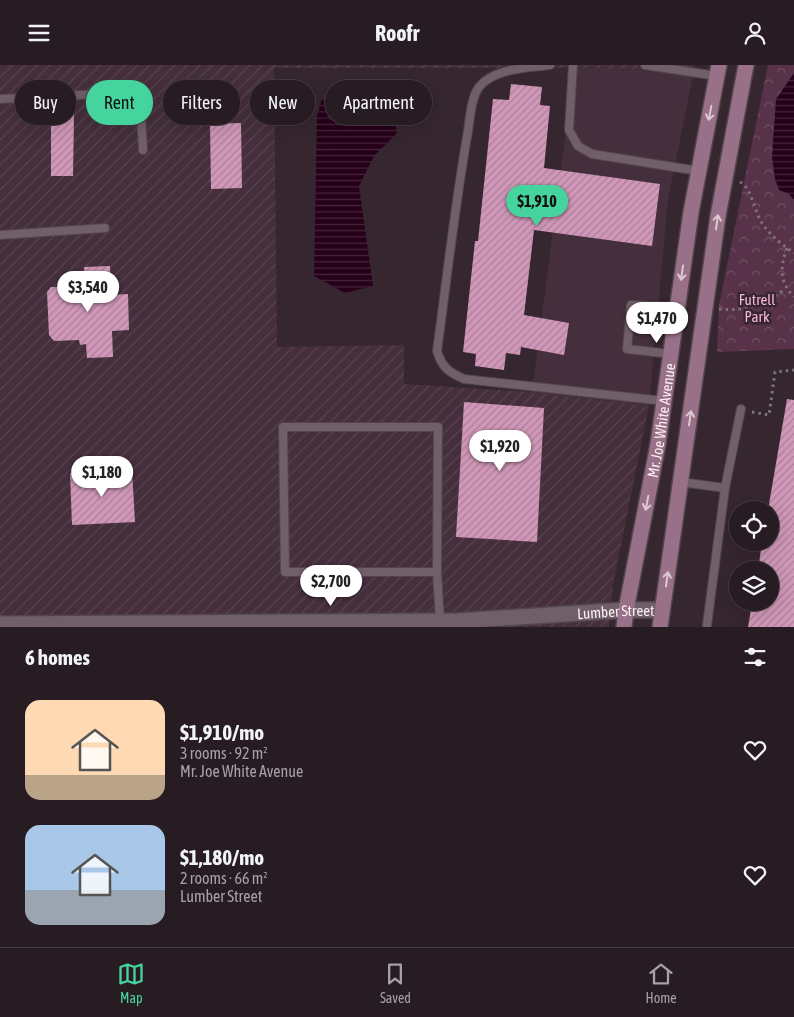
<!DOCTYPE html>
<html lang="en">
<head>
<meta charset="utf-8">
<style>
	body { margin:0; font-family:"Asap Condensed",sans-serif; background:#342930; color:#f1f3f6; height:100vh; display:flex; flex-direction:column; font-size:19px; white-space:nowrap }
	* { box-sizing:border-box; margin:0 }
	p { font-size:16px; color:#a5a1a6 }
	.icon { flex:none; width:28px; height:28px; fill:none; stroke:currentColor; stroke-width:2; stroke-linecap:round; stroke-linejoin:round }
	.map { position:relative; height:562px; overflow:hidden }
	.side { display:flex; flex-direction:column; background:#281c23; flex:1 }
	.side>* { flex:none }
	.top-card { position:absolute; left:15px; top:15px; width:500px; height:45px; display:flex; gap:10px }
	.buttons { position:absolute; left:729px; top:436px; display:grid; gap:10px }
	.buttons a { display:grid; place-items:center; width:50px; height:50px; border-radius:50%; background:#281c23; box-shadow:0 5px 20px #0002,0 0 0 1px #443a41; font-size:25px }
	.price { position:absolute; translate:-50% -42px; padding:0 11px; border-radius:18px; background:#fff; color:#222; font-size:16px; line-height:32px; filter:drop-shadow(0 1px 2px #0008) }
	.price::after { content:''; position:absolute; left:50%; top:30px; width:15px; height:11px; margin-left:-8px; background:inherit; clip-path:polygon(0 0,100% 0,50% 100%) }
	.price.selected { background:#46d49e; color:#111 }
	ul { padding:0; list-style:none }
	li { display:flex; align-items:center; gap:15px; height:125px; padding:0 25px }
	li span { display:grid; place-items:center; flex:none; width:140px; height:100px; border-radius:15px; color:#555 }
	li>.icon { margin-inline-start:auto }
	span .icon { width:60px; height:60px; fill:#fffc; stroke-width:1 }
	li b { font-size:21px }
	h2 { display:flex; justify-content:space-between; align-items:center; height:60px; padding:0 25px; font-size:21px }
	.pill { padding:0 18px; border-radius:22px; background:#281c23; box-shadow:0 5px 20px #0002,0 0 0 1px #443a41; font-size:18px; line-height:45px }
	.pill.selected { background:#46d49e; color:#111 }
	header { display:flex; justify-content:space-between; align-items:center; height:65px; padding:0 25px; background:#281c23; font-size:22px; font-weight:700 }
	.tab-bar { display:flex; justify-content:space-around; align-items:center; height:70px; border-top:1px solid #443a41; background:#281c23; font-size:14px; color:#a5a1a6 }
	.tab-bar a { display:grid; justify-items:center; gap:2px }
	.tab-bar .selected { color:#46d49e }
	.map>svg:first-child { display:block }
	.built { fill:#452f3c }
	.industrial { fill:url(#industrial-furrows) }
	.park { fill:url(#park-crowns) }
	.water { fill:url(#water-rules) }
	.building { fill:url(#building-hatch) }
	.lines { fill:none; stroke-linecap:round; stroke-linejoin:round }
	.lane-casing { stroke:#52454c; stroke-width:10 }
	.street-casing { stroke:#52454c; stroke-width:18 }
	.secondary-casing { stroke:#52454c; stroke-width:18 }
	.path { stroke:#807279; stroke-width:3; stroke-dasharray:2.5 4; stroke-linecap:butt }
	.lane { stroke:#705e68; stroke-width:8 }
	.street { stroke:#705e68; stroke-width:15 }
	.secondary { stroke:#987087; stroke-width:15 }
	.oneway { stroke:#ddc9d3 }
	.labels { text-anchor:middle; dominant-baseline:central; stroke-width:5; stroke-linejoin:round; paint-order:stroke }
	.park-label { font-size:15px; fill:#f8b6dc; stroke:#36262f }
	.street-label { font-size:15px; fill:#faeff4; stroke:#36262f }
</style>
</head>
<body>
<header><svg class="icon" aria-label="menu" viewBox="0 0 24 24"><path d="M4 6h16M4 12h16M4 18h16"/></svg>Roofr<svg class="icon" aria-label="person" viewBox="0 0 24 24"><circle cx="12" cy="8" r="4"/><path d="M4 21q1-7 8-7t8 7"/></svg></header>
<div class="map">
<svg width="794" height="562" viewBox="0 0 794 562">
	<defs>
		<pattern id="industrial-furrows" width="10" height="10" patternUnits="userSpaceOnUse" patternTransform="scale(1.25)"><rect width="10" height="10" fill="#452f3c"/><path d="M-1 1l2-2M0 10L10 0M9 11l2-2" fill="none" stroke="#58434f"/></pattern>
		<pattern id="park-crowns" width="20" height="18" patternUnits="userSpaceOnUse" patternTransform="scale(1.25)"><rect width="20" height="18" fill="#583249"/><path d="M2 6a3 3 0 1 1 6 0M12 15a3 3 0 1 1 6 0" fill="none" stroke="#715064"/></pattern>
		<pattern id="water-rules" width="6" height="5" patternUnits="userSpaceOnUse" patternTransform="scale(1.25)"><rect width="6" height="5" fill="#260019"/><path d="M0 2.5h6" fill="none" stroke="#46263b"/></pattern>
		<pattern id="building-hatch" width="6" height="6" patternUnits="userSpaceOnUse" patternTransform="scale(1.25)"><rect width="6" height="6" fill="#d197b8"/><path d="M-1 1l2-2M0 6l6-6M5 7l2-2" fill="none" stroke="#a97f97"/></pattern>
	</defs>
	<rect width="100%" height="100%" fill="#36262f"/>
	<!-- built -->
	<polygon class="built" points="574,3 694,6 668,134 649,341 532,327"/>
	<!-- industrial -->
	<polygon class="industrial" points="0,0 695,0 694,6 573,3 274,3 277,282 404,280 404,319 532,327 649,341 613,519 609,562 0,562"/>
	<!-- park -->
	<polygon class="park" points="768,0 794,0 794,284 717,287 719,240"/>
	<!-- water -->
	<g class="water">
		<polygon points="794,8 794,135 789,129 779,125 775,114 772,92 776,34"/>
		<polygon points="389,28 397,68 374,91 359,121 373,221 345,228 314,211 317,51 322,34"/>
	</g>
	<!-- building -->
	<g class="building">
		<polygon points="511,19 542,22 540,40 550,41 544,103 660,119 652,181 534,165 524,250 569,258 564,290 521,282 520,290 506,288 504,305 475,301 476,289 463,287 475,176 478,176 493,34 509,35"/>
		<polygon points="51,50 74,50 73,111 51,111"/>
		<polygon points="241,58 242,123 211,124 210,59"/>
		<polygon points="110,201 111,230 128,229 129,265 112,266 113,292 87,293 86,279 80,280 79,275 54,276 49,270 47,227 51,222 75,222 75,215 85,215 84,202"/>
		<polygon points="787,334 794,335 794,562 748,562 752,538 770,538 770,505 758,505 762,478 770,478 770,445 768,445"/>
		<polygon points="464,337 544,343 537,477 456,472"/>
		<polygon points="132,405 135,457 72,460 70,408"/>
	</g>
	<g class="lines">
		<!-- lane casing -->
		<g class="lane-casing">
			<g id="lane">
				<path d="M550,0C528,3 494,3 479,22C471,33 470,53 468,66C455,139 447,213 437,286C442,302 448,307 464,314L664,336"/>
				<polyline points="573,0 569,65 578,81 592,89 699,106"/>
				<polyline points="645,0 717,11"/>
				<polyline points="0,34 100,29 140,30 143,85"/>
				<polyline points="0,170 105,163"/>
				<polyline points="671,289 627,284 631,240 677,242"/>
				<polyline points="681,417 725,423 707,560"/>
				<polyline points="725,423 741,344"/>
				<polyline points="437,507 285,507 283,362 438,362 437,507 440,556"/>
			</g>
		</g>
		<!-- street casing -->
		<g class="street-casing">
			<g id="street">
				<path id="s1" d="M0,559L457,556L626,545H662"/>
			</g>
		</g>
		<!-- secondary casing -->
		<g class="secondary-casing">
			<g id="secondary">
				<path id="s2" d="M624,562L626,545L658,379L691,147L719,0"/>
				<polyline points="660,562 718,151 746,0"/>
			</g>
		</g>
		<!-- path -->
		<g class="path">
			<path d="M740,117C752,123 754,146 762,158C770,170 782,180 794,188"/>
			<path d="M787,183C780,203 779,216 794,232"/>
			<path d="M719,244C748,247 762,238 786,224"/>
			<polyline points="752,347 769,350 775,307 794,305"/>
		</g>
		<!-- lane -->
		<use href="#lane" class="lane"/>
		<!-- street -->
		<use href="#street" class="street"/>
		<!-- secondary -->
		<use href="#secondary" class="secondary"/>
	</g>
	<!-- one-way arrows -->
	<defs><path id="oneway-shaft" d="M-6 0H5M1.5-3L5.5 0L1.5 3" fill="none" stroke-width="1.6" stroke-linecap="round" stroke-linejoin="round" transform="scale(1.25)"/></defs>
	<g class="oneway">
		<use href="#oneway-shaft" transform="translate(710 48) rotate(101)"/>
		<use href="#oneway-shaft" transform="translate(717 157) rotate(-82)"/>
		<use href="#oneway-shaft" transform="translate(682 208) rotate(98)"/>
		<use href="#oneway-shaft" transform="translate(690 353) rotate(-82)"/>
		<use href="#oneway-shaft" transform="translate(647 438) rotate(101)"/>
		<use href="#oneway-shaft" transform="translate(667 514) rotate(-82)"/>
	</g>
	<g class="labels">
		<!-- park labels -->
		<g class="park-label">
			<text x="757" y="234">Futrell<tspan x="757" dy="17">Park</tspan></text>
		</g>
		<!-- street labels -->
		<g class="street-label">
			<text stroke="none"><textPath href="#s2" startOffset="210">Mr. Joe White Avenue</textPath></text>
			<text stroke="none"><textPath href="#s1" startOffset="616">Lumber Street</textPath></text>
		</g>
	</g>
</svg>
<div class="buttons">
<a><svg class="icon" aria-label="locate" viewBox="0 0 24 24"><circle cx="12" cy="12" r="6"/><path d="M12 2v4M12 18v4M2 12h4M18 12h4"/></svg></a>
<a><svg class="icon" aria-label="layers" viewBox="0 0 24 24"><path d="M12 4l9 5-9 5-9-5zM3 14l9 5 9-5"/></svg></a>
</div>
<b class="price selected" style="left:537px;top:162px">$1,910</b>
<b class="price" style="left:88px;top:248px">$3,540</b>
<b class="price" style="left:657px;top:279px">$1,470</b>
<b class="price" style="left:500px;top:407px">$1,920</b>
<b class="price" style="left:102px;top:433px">$1,180</b>
<b class="price" style="left:331px;top:542px">$2,700</b>
<div class="top-card">
<a class="pill">Buy</a>
<a class="pill selected">Rent</a>
<a class="pill">Filters</a>
<a class="pill">New</a>
<a class="pill">Apartment</a>
</div>
</div>
<section class="side">
<h2>6 homes<svg class="icon" aria-label="filters" viewBox="0 0 24 24"><path d="M4 7h16M4 17h16"/><circle cx="9" cy="7" r="2"/><circle cx="15" cy="17" r="2"/></svg></h2>
<ul>
<li><span style="background:linear-gradient(#ffd9b3 75%,#b9a48a 0)"><svg class="icon" aria-label="home" viewBox="0 0 24 24"><path d="M3 11l9-7 9 7M6 9v11h12V9"/></svg></span><div><b>$1,910/mo</b><p>3 rooms · 92 m²</p><p>Mr. Joe White Avenue</p></div><svg class="icon" aria-label="heart" viewBox="0 0 24 24"><path d="M12 20l-8-8c-3-5 5-10 8-4 3-6 11-1 8 4z"/></svg></li>
<li><span style="background:linear-gradient(#a9c7e8 65%,#9aa5b1 0)"><svg class="icon" aria-label="home" viewBox="0 0 24 24"><path d="M3 11l9-7 9 7M6 9v11h12V9"/></svg></span><div><b>$1,180/mo</b><p>2 rooms · 66 m²</p><p>Lumber Street</p></div><svg class="icon" aria-label="heart" viewBox="0 0 24 24"><path d="M12 20l-8-8c-3-5 5-10 8-4 3-6 11-1 8 4z"/></svg></li>
</ul>
</section>
<nav class="tab-bar">
<a class="selected"><svg class="icon" aria-label="map" viewBox="0 0 24 24"><path d="M3 6l6-2 6 2 6-2v14l-6 2-6-2-6 2zM9 4v14M15 6v14"/></svg>Map</a>
<a><svg class="icon" aria-label="saved" viewBox="0 0 24 24"><path d="M7 4h10v16l-5-4-5 4z"/></svg>Saved</a>
<a><svg class="icon" aria-label="home" viewBox="0 0 24 24"><path d="M3 11l9-7 9 7M6 9v11h12V9"/></svg>Home</a>
</nav>
</body>
</html>
